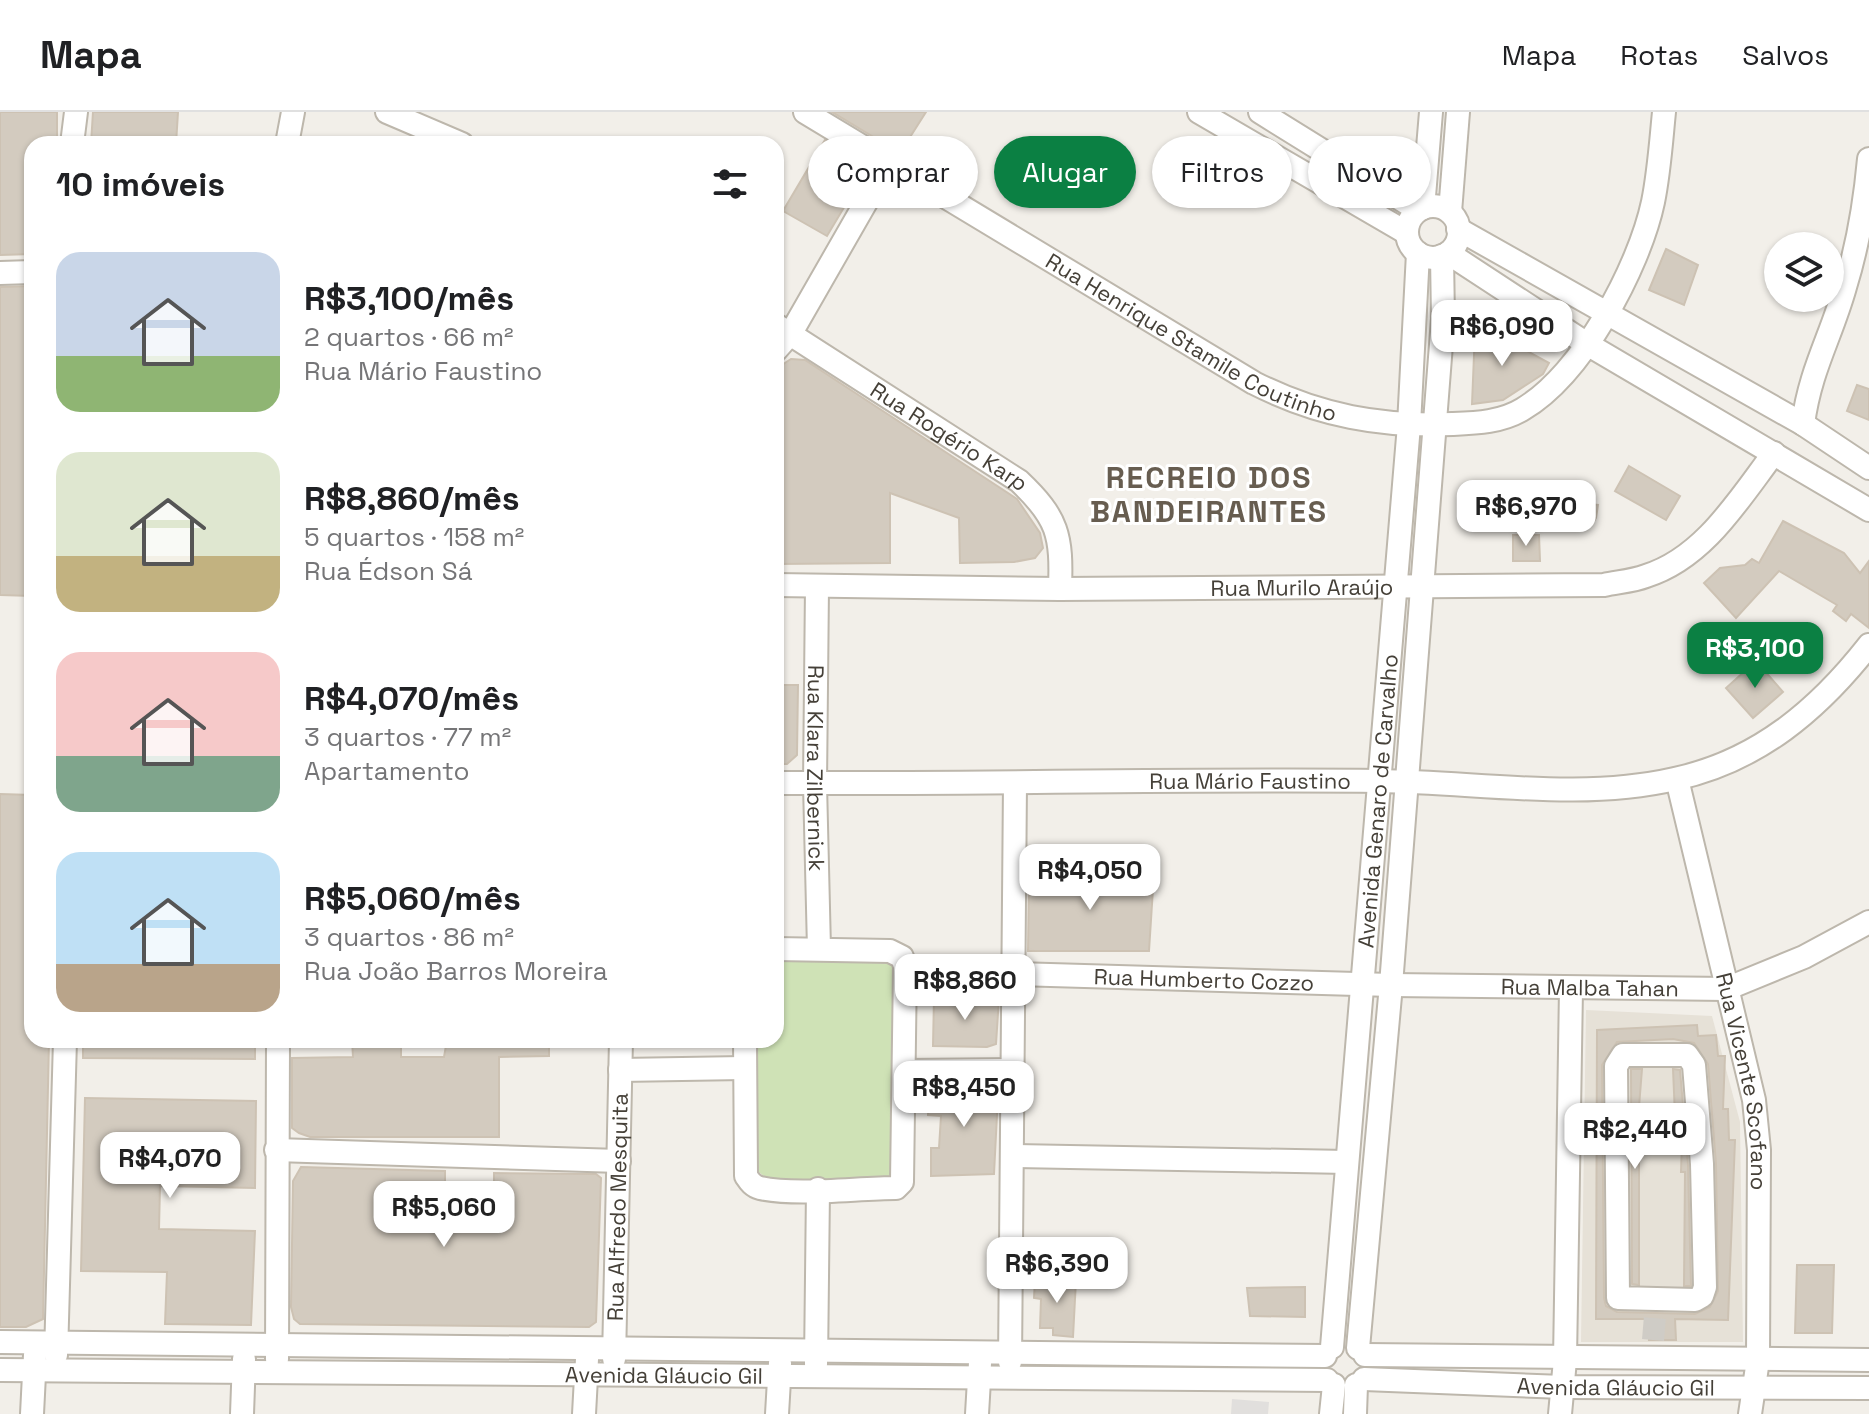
<!DOCTYPE html>
<html lang="pt">
<head>
<meta charset="utf-8">
<style>
	body { margin:0; font-family:"Space Grotesk",sans-serif; background:#f6f6f6; color:#202124; height:100vh; display:flex; flex-direction:column; font-size:30px; white-space:nowrap }
	* { box-sizing:border-box; margin:0 }
	p { font-size:26px; color:#757577 }
	.icon { flex:none; width:44px; height:44px; fill:none; stroke:currentColor; stroke-width:2; stroke-linecap:round; stroke-linejoin:round }
	.map { position:relative; flex:1; overflow:hidden }
	.side { position:absolute; left:24px; top:24px; width:760px; height:912px; display:flex; flex-direction:column; background:#fff; border-radius:24px; box-shadow:0 2px 6px #0004 }
	.side>* { flex:none }
	.top-card { position:absolute; left:808px; top:24px; width:760px; height:72px; display:flex; gap:16px }
	.tools { position:absolute; left:1764px; top:120px; display:grid; gap:16px }
	.tools a { display:grid; place-items:center; width:80px; height:80px; border-radius:50%; background:#fff; box-shadow:0 2px 6px #0004; font-size:40px }
	.price { position:absolute; translate:-50% -68px; padding:0 18px; border-radius:16px; background:#fff; color:#222; font-size:26px; line-height:52px; filter:drop-shadow(0 2px 4px #0008) }
	.price::after { content:''; position:absolute; left:50%; top:48px; width:24px; height:18px; margin-left:-12px; background:inherit; clip-path:polygon(0 0,100% 0,50% 100%) }
	.price.selected { background:#0b8043; color:#fff }
	ul { padding:0; list-style:none }
	li { display:flex; align-items:center; gap:24px; height:200px; padding:0 32px }
	li span { display:grid; place-items:center; flex:none; width:224px; height:160px; border-radius:24px; color:#555 }
	li>.icon { margin-inline-start:auto }
	span .icon { width:96px; height:96px; fill:#fffc; stroke-width:1 }
	li b { font-size:34px }
	h2 { display:flex; justify-content:space-between; align-items:center; height:96px; padding:0 32px; font-size:34px }
	.chip { padding:0 28px; border-radius:36px; background:#fff; box-shadow:0 2px 6px #0004; font-size:28px; line-height:72px }
	.chip.selected { background:#0b8043; color:#fff }
	header { display:flex; align-items:center; gap:48px; box-sizing:border-box; height:112px; padding:0 40px; background:#fff; border-bottom:2px solid #e0e0e0 }
	header strong { font-size:38px }
	nav { display:flex; gap:44px; margin-inline-start:auto; font-size:28px }
	.map>svg:first-child { display:block }
	.residential { fill:#e6e1d7 }
	.green { fill:#cfe2b6 }
	.parking { fill:#e1dfdd }
	.building { fill:#d3cbbf; stroke:#cdc2b3; stroke-width:2; fill-rule:evenodd }
	.lines { fill:none; stroke-linecap:round; stroke-linejoin:round }
	.minor-tunnel { stroke:#cfccc6; stroke-width:22; stroke-dasharray:22 11; stroke-linecap:butt }
	.minor-casing { stroke:#bdb7ac; stroke-width:26 }
	.minor { stroke:#fff; stroke-width:22 }
	.labels { text-anchor:middle; dominant-baseline:central; stroke-width:6; stroke-linejoin:round; paint-order:stroke }
	.street-label { font-size:22px; fill:#454038; stroke:#fff }
	.district-label { font-size:30px; font-weight:bold; letter-spacing:2px; fill:#675d50; stroke:#fff }
</style>
</head>
<body>
<header>
<strong>Mapa</strong>
<nav><a>Mapa</a><a>Rotas</a><a>Salvos</a></nav>
</header>
<div class="map">
<svg width="1869" height="1302" viewBox="0 0 1869 1302">
	<rect width="100%" height="100%" fill="#f2efe9"/>
	<!-- residential -->
	<polygon class="residential" points="1586,898 1712,904 1740,1010 1743,1230 1581,1230"/>
	<!-- green -->
	<polygon class="green" points="776,846 883,847 899,858 894,1064 886,1069 768,1067 756,1058 755,928 776,928"/>
	<!-- parking -->
	<polygon class="parking" points="1232,1287 1269,1290 1268,1302 1231,1302"/>
	<!-- building -->
	<g class="building">
		<polygon points="0,0 57,0 57,32 32,32 32,142 0,143"/>
		<polygon points="93,0 178,0 176,32 91,32"/>
		<polygon points="832,0 926,0 900,41"/>
		<polygon points="825,28 864,53 861,67 827,124 783,99"/>
		<polygon points="1666,137 1698,153 1684,193 1649,178"/>
		<polygon points="32,174 32,484 0,483 0,175"/>
		<polygon points="1485,216 1549,251 1543,262 1503,288 1472,292 1475,219"/>
		<polygon points="791,247 805,248 1017,387 1040,421 1043,436 1035,446 1014,450 960,451 959,406 890,381 890,451 776,452 776,257"/>
		<polygon points="1857,273 1869,277 1869,308 1847,299"/>
		<polygon points="1629,354 1680,384 1666,408 1615,379"/>
		<polygon points="1547,373 1573,375 1572,391 1598,393 1596,406 1590,415 1566,413 1567,395 1545,393"/>
		<polygon points="1783,409 1844,441 1860,461 1869,449 1869,516 1851,502 1846,509 1833,499 1837,493 1779,459 1736,506 1704,471 1720,456 1745,453 1752,447 1759,451"/>
		<polygon points="1513,423 1539,423 1540,449 1513,449"/>
		<polygon points="1756,549 1783,580 1753,606 1726,576"/>
		<polygon points="776,573 798,573 797,643 787,652 776,652"/>
		<polygon points="0,682 32,683 32,928 49,928 43,1207 26,1215 0,1215"/>
		<polygon points="1154,761 1149,839 1028,839 1029,762"/>
		<polygon points="934,885 999,886 996,932 987,935 933,934"/>
		<path d="M1697,913L1698,924L1716,923L1718,944H1725L1723,997H1728L1729,1028H1735L1728,1208L1675,1207L1676,1228H1649L1650,1207H1596L1597,918ZM1673,927L1694,931L1708,952L1716,1052L1718,1179L1710,1195L1695,1202L1617,1200L1606,1194L1604,1186L1602,953L1617,930Z"/>
		<polygon points="83,928 255,928 255,947 83,946"/>
		<polygon points="352,928 401,928 401,945 444,945 447,928 549,928 549,944 499,945 499,1025 310,1025 299,1021 292,1016 292,946 353,945"/>
		<polygon points="1631,957 1642,957 1639,995 1639,1173 1632,1172"/>
		<polygon points="1673,957 1680,958 1688,1053 1691,1174 1684,1174 1685,1060 1681,1060 1682,1027 1676,1027"/>
		<polygon points="983,972 990,974 998,983 994,1062 931,1064 931,1036 939,1036 941,1004 928,1003 929,973"/>
		<polygon points="85,986 256,989 255,1076 160,1074 159,1117 255,1119 251,1213 165,1212 167,1160 81,1159"/>
		<polygon points="301,1055 445,1059 445,1075 494,1075 494,1061 596,1062 601,1066 596,1210 589,1215 300,1212 294,1207 291,1195 293,1069"/>
		<polygon points="1797,1153 1834,1153 1832,1221 1795,1221"/>
		<polygon points="1035,1167 1076,1168 1073,1225 1053,1223 1053,1216 1040,1216 1041,1187 1034,1186"/>
		<polygon points="1305,1175 1305,1205 1250,1204 1247,1176"/>
	</g>
	<g class="lines">
		<!-- minor-tunnel -->
		<polyline class="minor-tunnel" points="1653,1228 1656,1192"/>
		<!-- minor casing -->
		<g class="minor-casing">
			<g id="minor">
				<polyline points="387,0 462,32"/>
				<path id="s1" d="M805,0L1254,271C1319,304 1381,315 1453,312C1477,311 1502,310 1523,297C1582,262 1639,156 1653,90C1659,61 1661,30 1664,0"/>
				<polyline points="1199,0 1407,121"/>
				<polyline points="1260,0 1418,98"/>
				<polyline points="72,32 76,0"/>
				<polyline points="287,32 293,0"/>
				<circle cx="1433" cy="120" r="26"/>
				<polyline points="1423,96 1431,0"/>
				<polyline points="1450,100 1458,0"/>
				<polyline points="1458,117 1803,312 1869,356"/>
				<polyline points="1448,141 1587,232 1869,398"/>
				<polyline points="0,161 32,160"/>
				<path id="s2" d="M776,213L1019,369C1058,406 1062,423 1060,477"/>
				<polyline points="776,238 791,221 889,50"/>
				<path d="M1803,312C1810,258 1831,225 1845,175C1858,133 1865,91 1869,47"/>
				<path id="s3" d="M776,473L1060,477L1604,473C1618,470 1633,469 1646,464C1704,446 1739,387 1774,341"/>
				<path id="s4" d="M817,474L815,672L819,837"/>
				<path id="s5" d="M1677,667L1754,988L1759,1038L1758,1248L1750,1302"/>
				<path id="s6" d="M776,671C977,672 1179,667 1380,669C1477,670 1579,689 1675,667C1758,649 1818,598 1869,533"/>
				<path id="s7" d="M1016,862L1391,873L1726,877L1804,845L1869,810"/>
				<path d="M745,928L746,1064C750,1070 753,1074 760,1076C797,1084 857,1076 896,1076L902,1070L905,854L902,845L890,839L776,837"/>
				<polygon points="1623,943 1687,943 1694,953 1702,1052 1705,1175 1702,1184 1695,1188 1618,1186 1616,954"/>
				<polyline points="620,958 744,956"/>
				<polyline points="905,959 1014,958"/>
				<polyline points="276,1038 619,1049"/>
				<polyline points="1013,1044 1347,1050"/>
				<polyline points="0,1230 1325,1244"/>
				<path id="s8" d="M1332,1235L1409,313L1418,141"/>
				<polyline points="1358,1236 1391,873 1443,207 1442,144"/>
				<polyline points="56,1243 65,928"/>
				<polyline points="1365,1243 1869,1248"/>
				<polyline points="277,1247 278,928"/>
				<path id="s9" d="M614,1247L621,928"/>
				<polyline points="1010,1250 1015,671"/>
				<polyline points="816,1252 818,1077"/>
				<path id="s10" d="M0,1258L1327,1268"/>
				<path id="s11" d="M1364,1267L1563,1275L1869,1276"/>
				<polyline points="32,1302 35,1243"/>
				<polyline points="242,1302 244,1247"/>
				<polyline points="584,1302 587,1247"/>
				<polyline points="777,1302 780,1251"/>
				<polyline points="977,1302 980,1251"/>
				<polyline points="1331,1302 1334,1273"/>
				<polyline points="1355,1302 1356,1273"/>
				<polyline points="1560,1302 1565,1248 1571,877"/>
			</g>
		</g>
		<!-- minor -->
		<use href="#minor" class="minor"/>
	</g>
	<g class="labels">
		<!-- street labels -->
		<g class="street-label">
			<text stroke="none"><textPath href="#s1" startOffset="448">Rua Henrique Stamile Coutinho</textPath></text>
			<text stroke="none"><textPath href="#s2" startOffset="206">Rua Rogério Karp</textPath></text>
			<text stroke="none"><textPath href="#s3" startOffset="526">Rua Murilo Araújo</textPath></text>
			<text stroke="none"><textPath href="#s4" startOffset="182">Rua Klara Zilbernick</textPath></text>
			<text stroke="none"><textPath href="#s6" startOffset="474">Rua Mário Faustino</textPath></text>
			<text stroke="none"><textPath href="#s8" startOffset="548">Avenida Genaro de Carvalho</textPath></text>
			<text stroke="none"><textPath href="#s7" startOffset="188">Rua Humberto Cozzo</textPath></text>
			<text stroke="none"><textPath href="#s7" startOffset="574">Rua Malba Tahan</textPath></text>
			<text stroke="none"><textPath href="#s5" startOffset="310">Rua Vicente Scofano</textPath></text>
			<text stroke="none"><textPath href="#s9" startOffset="152">Rua Alfredo Mesquita</textPath></text>
			<text stroke="none"><textPath href="#s10" startOffset="664">Avenida Gláucio Gil</textPath></text>
			<text stroke="none"><textPath href="#s11" startOffset="252">Avenida Gláucio Gil</textPath></text>
		</g>
		<!-- district labels -->
		<g class="district-label">
			<text x="1209" y="365">RECREIO DOS<tspan x="1209" dy="34">BANDEIRANTES</tspan></text>
		</g>
	</g>
</svg>
<div class="tools">
<a><svg class="icon" aria-label="layers" viewBox="0 0 24 24"><path d="M12 4l9 5-9 5-9-5zM3 14l9 5 9-5"/></svg></a>
</div>
<b class="price" style="left:1502px;top:256px">R$6,090</b>
<b class="price" style="left:1526px;top:436px">R$6,970</b>
<b class="price selected" style="left:1755px;top:578px">R$3,100</b>
<b class="price" style="left:1090px;top:800px">R$4,050</b>
<b class="price" style="left:965px;top:910px">R$8,860</b>
<b class="price" style="left:964px;top:1017px">R$8,450</b>
<b class="price" style="left:1635px;top:1059px">R$2,440</b>
<b class="price" style="left:170px;top:1088px">R$4,070</b>
<b class="price" style="left:444px;top:1137px">R$5,060</b>
<b class="price" style="left:1057px;top:1193px">R$6,390</b>
<div class="top-card">
<a class="chip">Comprar</a>
<a class="chip selected">Alugar</a>
<a class="chip">Filtros</a>
<a class="chip">Novo</a>
</div>
<section class="side">
<h2>10 imóveis<svg class="icon" aria-label="filters" viewBox="0 0 24 24"><path d="M4 7h16M4 17h16"/><circle cx="9" cy="7" r="2"/><circle cx="15" cy="17" r="2"/></svg></h2>
<ul>
<li><span style="background:linear-gradient(#c9d6e8 65%,#8fb573 0)"><svg class="icon" aria-label="home" viewBox="0 0 24 24"><path d="M3 11l9-7 9 7M6 9v11h12V9"/></svg></span><div><b>R$3,100/mês</b><p>2 quartos · 66 m²</p><p>Rua Mário Faustino</p></div></li>
<li><span style="background:linear-gradient(#dfe7d0 65%,#c2b280 0)"><svg class="icon" aria-label="home" viewBox="0 0 24 24"><path d="M3 11l9-7 9 7M6 9v11h12V9"/></svg></span><div><b>R$8,860/mês</b><p>5 quartos · 158 m²</p><p>Rua Édson Sá</p></div></li>
<li><span style="background:linear-gradient(#f6c9c9 65%,#7fa58c 0)"><svg class="icon" aria-label="home" viewBox="0 0 24 24"><path d="M3 11l9-7 9 7M6 9v11h12V9"/></svg></span><div><b>R$4,070/mês</b><p>3 quartos · 77 m²</p><p>Apartamento</p></div></li>
<li><span style="background:linear-gradient(#bfe0f5 70%,#b9a48a 0)"><svg class="icon" aria-label="home" viewBox="0 0 24 24"><path d="M3 11l9-7 9 7M6 9v11h12V9"/></svg></span><div><b>R$5,060/mês</b><p>3 quartos · 86 m²</p><p>Rua João Barros Moreira</p></div></li>
</ul>
</section>
</div>
</body>
</html>
